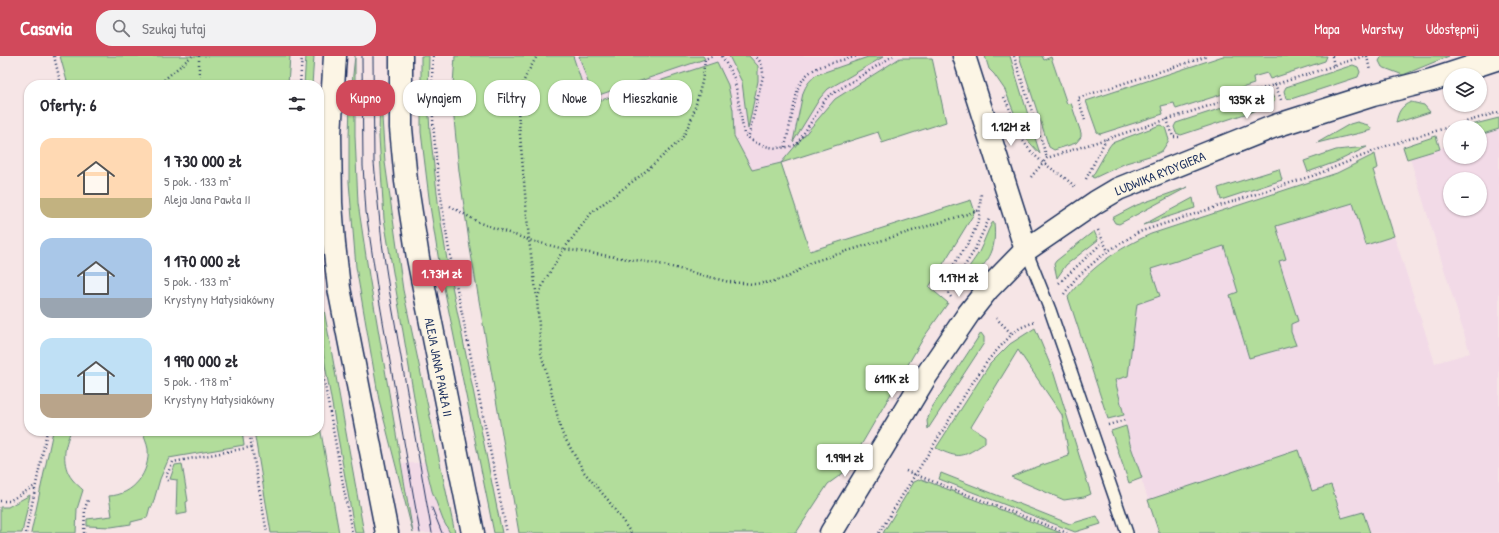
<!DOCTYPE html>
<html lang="pl">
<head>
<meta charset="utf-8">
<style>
	body { margin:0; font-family:"Patrick Hand",sans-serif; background:#f2f2f3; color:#2b2b33; height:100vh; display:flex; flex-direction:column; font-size:15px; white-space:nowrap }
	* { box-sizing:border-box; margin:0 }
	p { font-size:13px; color:#7c7c81 }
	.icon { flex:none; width:22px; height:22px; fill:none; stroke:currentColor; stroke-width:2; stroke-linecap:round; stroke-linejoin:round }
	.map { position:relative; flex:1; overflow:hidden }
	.details { position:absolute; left:24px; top:24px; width:300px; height:356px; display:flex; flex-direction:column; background:#fff; border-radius:16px; box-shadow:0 1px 3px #0004 }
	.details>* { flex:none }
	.guide { position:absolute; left:336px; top:24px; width:380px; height:36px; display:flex; gap:8px }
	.controls { position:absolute; left:1443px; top:12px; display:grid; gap:8px }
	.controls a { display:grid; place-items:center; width:44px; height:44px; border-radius:50%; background:#fff; box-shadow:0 1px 3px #0004; font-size:20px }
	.price { position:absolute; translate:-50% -34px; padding:0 9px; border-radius:4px; background:#fff; color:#222; font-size:13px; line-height:26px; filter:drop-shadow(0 1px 2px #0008) }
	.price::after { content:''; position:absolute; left:50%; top:24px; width:12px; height:9px; margin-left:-6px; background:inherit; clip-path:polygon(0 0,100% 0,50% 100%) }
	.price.current { background:#d1495b; color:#fff }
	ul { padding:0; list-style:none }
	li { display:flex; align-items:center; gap:12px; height:100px; padding:0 16px }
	li span { display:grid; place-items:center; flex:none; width:112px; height:80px; border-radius:12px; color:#555 }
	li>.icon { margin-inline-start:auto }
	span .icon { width:48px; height:48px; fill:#fffc; stroke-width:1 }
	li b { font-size:17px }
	h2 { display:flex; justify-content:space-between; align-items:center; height:48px; padding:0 16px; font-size:17px }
	.chip { padding:0 14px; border-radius:16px; background:#fff; box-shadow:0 1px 3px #0004; font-size:14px; line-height:36px }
	.chip.current { background:#d1495b; color:#fff }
	header { display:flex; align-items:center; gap:24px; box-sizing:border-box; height:56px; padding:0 20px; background:#d1495b; color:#fff }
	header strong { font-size:19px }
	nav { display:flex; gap:22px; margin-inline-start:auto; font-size:14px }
	.search { width:280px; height:36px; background:#f2f2f3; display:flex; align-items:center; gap:10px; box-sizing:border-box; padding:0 14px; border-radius:16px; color:#7c7c81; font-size:15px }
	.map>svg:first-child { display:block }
	.built { fill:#f2dae7; fill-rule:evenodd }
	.green { fill:#b2dd9b; stroke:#66867c }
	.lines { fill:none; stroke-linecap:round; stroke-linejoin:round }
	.lane-casing { stroke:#1b2f5e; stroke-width:14 }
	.secondary-casing { stroke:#1b2f5e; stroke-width:25 }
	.path { stroke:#1b2f5e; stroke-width:2.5; stroke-dasharray:1 3; stroke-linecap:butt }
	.lane { stroke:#fcf5e5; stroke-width:11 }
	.secondary { stroke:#fcf5e5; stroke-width:22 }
	.tram { stroke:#1b2f5e; stroke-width:1 }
	.labels { text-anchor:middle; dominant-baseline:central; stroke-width:3; stroke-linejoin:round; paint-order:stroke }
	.street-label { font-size:13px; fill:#1b2f5e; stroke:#fcf5e5 }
</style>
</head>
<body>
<header>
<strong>Casavia</strong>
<div class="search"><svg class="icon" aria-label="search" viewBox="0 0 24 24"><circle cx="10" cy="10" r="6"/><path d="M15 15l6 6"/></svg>Szukaj tutaj</div>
<nav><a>Mapa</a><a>Warstwy</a><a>Udostępnij</a></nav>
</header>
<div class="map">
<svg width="1499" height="477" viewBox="0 0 1499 477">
	<rect width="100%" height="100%" fill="#f6e5e6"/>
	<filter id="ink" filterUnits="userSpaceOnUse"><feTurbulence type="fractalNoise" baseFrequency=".025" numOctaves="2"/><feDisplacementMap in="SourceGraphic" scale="8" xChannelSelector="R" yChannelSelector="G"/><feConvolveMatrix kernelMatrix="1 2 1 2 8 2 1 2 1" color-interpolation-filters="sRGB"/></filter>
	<g filter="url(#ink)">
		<!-- built -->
		<g class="built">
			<polygon points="573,0 927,0 946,66 882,87 878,76 781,107 731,120 621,37 589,48"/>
			<path d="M1499,73V477H1159L1130,388L1103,271L1114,220L1373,113L1435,307L1470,297L1410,102L1450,89V101H1480V79ZM1450,123H1480V153H1450Z"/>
			<polygon points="425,406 432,435 443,464 450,477 413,477 402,408"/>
		</g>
		<!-- green -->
		<g class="green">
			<polygon points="60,0 290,0 288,29 68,29"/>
			<polygon points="306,0 314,0 312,29 304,29"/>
			<polygon points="355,0 355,80 358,147 369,220 413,477 379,344 356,211 349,126 349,81 350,46"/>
			<polygon points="421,0 429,0 428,44 430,75 439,154 448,210 502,477 494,477 440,212 430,150 421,76"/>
			<polygon points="455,0 573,0 589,48 717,6 728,29 733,54 734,80 752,114 781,107 835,43 900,2 932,2 946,66 882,87 878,76 781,107 810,195 971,144 975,156 929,231 948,247 924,281 846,415 828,428 796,477 519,477 470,192 459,115 452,42"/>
			<polygon points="579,0 703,0 705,3 593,41"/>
			<polygon points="729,0 749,0 758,10 758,25 748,73 742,26"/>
			<polygon points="985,0 1010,0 1040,98 1023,79 1005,34 994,18 989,13"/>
			<polygon points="1019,0 1042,0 1044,4 1051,1 1067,48 1071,47 1081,77 1081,81 1076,87 1054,94 1049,91"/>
			<polygon points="1223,0 1327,0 1325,5 1270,23 1267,17 1253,21 1254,28 1176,53 1174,47 1161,50 1163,58 1100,78 1097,76 1086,45"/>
			<polygon points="1382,0 1449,0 1403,19 1382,11 1379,5"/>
			<path d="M868,1H883L828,33L820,42L793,86L803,37C806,29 809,25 816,19Z"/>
			<polygon points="1353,9 1358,11 1360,16 1358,21 1291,43 1286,42 1284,35 1286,31"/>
			<polygon points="380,32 385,106 403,234 455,477 450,477 443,464 432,435 425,406 384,163 379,81"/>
			<polygon points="1268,37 1272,39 1275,44 1272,49 1181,79 1176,77 1174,71 1176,67"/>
			<path d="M1411,46L1424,49L1430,56L1396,67C1398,56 1401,50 1411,46Z"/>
			<polygon points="1499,62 1499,73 1480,79 1480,71 1463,71"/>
			<path d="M1357,66L1368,69L1372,74C1354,79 1336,82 1317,87L1350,68Z"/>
			<polygon points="1160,69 1165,71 1169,84 1162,95 1156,98 1126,107 1094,122 1092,121 1109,91 1112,87"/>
			<polygon points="1436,80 1440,93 1407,103 1403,91"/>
			<polygon points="1367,91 1336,106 1308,116 1304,105 1336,94"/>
			<path d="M1375,98L1378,112L1373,114L1394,180L1366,189L1353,147L1276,170L1286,203L1279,205L1298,265L1291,268V276L1296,289L1249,302L1230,239L1238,236L1224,190L1151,213L1160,240L1137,248L1128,320L1115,324L1124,359L1108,363L1068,241C1089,212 1119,192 1151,178L1337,117Z"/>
			<polygon points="1279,113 1282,124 1221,144 1218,132"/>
			<polygon points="1188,131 1119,168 1115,167 1112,162 1137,149"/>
			<polygon points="1193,142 1195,152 1143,169"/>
			<path d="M994,166C997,199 988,205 966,227L963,223C966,213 974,205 979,196C984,186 987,176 992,167Z"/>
			<polygon points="1094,175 1098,184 1066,209 1057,222 1054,208 1056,205"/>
			<polygon points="319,222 321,237 364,477 355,477 319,275"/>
			<path d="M1035,272L1054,318L1091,438L1084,441L1064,444L1011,421L1025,415L1069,400L1062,359L1018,294L971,371L985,380V387C963,401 960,404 936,392L990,308L1010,288Z"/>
			<polygon points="981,277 984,281 984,287 928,373 927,365 931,353"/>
			<polygon points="319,365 339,477 271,477 254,375 319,375"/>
			<polygon points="1126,370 1130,388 1142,422 1129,427 1111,375"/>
			<path d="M53,375H71C64,390 61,409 72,423C75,427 80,431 83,434L77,453L76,477H31Z"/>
			<path d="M142,375H242L244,389L169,402L160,423L152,451H150L147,462L131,466V468L111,471L87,470V463L112,460L109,440C134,439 150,416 148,393C147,387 144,381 142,375Z"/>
			<polygon points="1298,394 1312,435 1331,429 1342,462 1363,456 1370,477 1159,477 1148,444"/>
			<polygon points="182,408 188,445 186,446 187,457 176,459 177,424 170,423 175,409"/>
			<polygon points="941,417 1070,468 1097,460 1101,468 1075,476 939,423"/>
			<polygon points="921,423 1061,477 883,477 914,426"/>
			<polygon points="30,439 22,477 0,477 0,451 8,451"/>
		</g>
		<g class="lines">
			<!-- lane casing -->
			<g class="lane-casing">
				<polyline id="lane" points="1026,194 1050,254 1127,477"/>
			</g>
			<!-- secondary casing -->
			<g class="secondary-casing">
				<g id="secondary">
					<polyline points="335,0 330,78 331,147 334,188 339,232 387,477"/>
					<polyline points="401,0 401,72 406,125 418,202 473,477"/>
					<polyline points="964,0 1026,194"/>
					<polyline points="831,477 926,320 969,257 988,233 1026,194 1096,146 1118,133 1275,70 1373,39 1432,24 1499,2"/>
				</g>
			</g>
			<!-- path -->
			<g class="path">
				<polyline points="54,0 61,29"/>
				<polyline points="199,0 199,29"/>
				<path d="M433,0C429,65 439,131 449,194L507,477"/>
				<path d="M722,0L734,22L736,31L744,78C757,91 780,96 797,88L827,41L893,0"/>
				<polyline points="1014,0 1047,102"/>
				<polyline points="1332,0 1334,10"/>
				<polyline points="1367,0 1370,15"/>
				<polyline points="1275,28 1281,44"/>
				<polyline points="158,29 192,0"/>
				<polyline points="300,29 302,0"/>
				<path d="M1004,41C1014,60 1016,78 1030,94C1043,110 1062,117 1076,132"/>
				<polyline points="1167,63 1173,81 1180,81"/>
				<polyline points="1085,64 1078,42 1208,0"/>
				<path d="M748,83L763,20C763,12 762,6 755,0"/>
				<path d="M785,91L798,32C801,26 804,21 809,17C820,8 844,4 857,0"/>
				<polyline points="1031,121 1047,102 1364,0"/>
				<polyline points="1086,123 1106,83"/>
				<polyline points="450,150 480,167 529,184 564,193 660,208 729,226 754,228 771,226 788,221 812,206 980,154"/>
				<polyline points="1098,174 1108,195"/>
				<polyline points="1059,227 1103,186"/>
				<polyline points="959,229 958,224 959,219 974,195 990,161"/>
				<polyline points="1064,238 1076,222 1100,201 1108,195 1139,176 1318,118 1389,89 1499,56"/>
				<path d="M951,241C946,234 945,228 946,220L971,183L979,163L981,137"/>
				<path d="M537,242L529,184L518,55C519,30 525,21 537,0"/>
				<polyline points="996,262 1012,278"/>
				<polyline points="319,297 352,477"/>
				<polyline points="1108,369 1125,364"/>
				<polyline points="249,375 267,477"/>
				<polyline points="906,415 1067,477"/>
				<polyline points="168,425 166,420 173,406 252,391"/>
				<polyline points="0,445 9,445 35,430"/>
				<polyline points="26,477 47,375"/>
				<polyline points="84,477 85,452 88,444"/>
				<polyline points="631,477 608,444 584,416 562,377 541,297 537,243 544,226 564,193 592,156 640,120 682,83 692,62 702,26 705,3 712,0"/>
				<polyline points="879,477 969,332 989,303 1012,278 1020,272 1034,266"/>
			</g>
			<!-- lane -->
			<use href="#lane" class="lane"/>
			<!-- secondary -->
			<use href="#secondary" class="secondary"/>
			<!-- tram -->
			<g class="tram">
				<polyline points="362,0 363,110 366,156 378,237 420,477"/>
				<polyline points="373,0 374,107 382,187 389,233 432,477"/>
				<polyline points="432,452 442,477"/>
			</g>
		</g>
	</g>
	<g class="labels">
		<!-- street labels -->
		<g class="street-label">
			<text transform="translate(1160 117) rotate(-22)">LUDWIKA RYDYGIERA</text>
			<text transform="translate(439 311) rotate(79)">ALEJA JANA PAWŁA II</text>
		</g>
	</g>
</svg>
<div class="controls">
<a><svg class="icon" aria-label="layers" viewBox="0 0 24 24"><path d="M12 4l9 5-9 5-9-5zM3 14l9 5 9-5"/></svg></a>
<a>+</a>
<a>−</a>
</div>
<b class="price" style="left:1247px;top:64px">935K zł</b>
<b class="price" style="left:1011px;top:91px">1.12M zł</b>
<b class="price current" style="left:442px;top:238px">1.73M zł</b>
<b class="price" style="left:959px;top:242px">1.17M zł</b>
<b class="price" style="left:892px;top:343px">611K zł</b>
<b class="price" style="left:845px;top:422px">1.99M zł</b>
<div class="guide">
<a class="chip current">Kupno</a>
<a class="chip">Wynajem</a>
<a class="chip">Filtry</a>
<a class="chip">Nowe</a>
<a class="chip">Mieszkanie</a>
</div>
<section class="details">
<h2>Oferty: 6<svg class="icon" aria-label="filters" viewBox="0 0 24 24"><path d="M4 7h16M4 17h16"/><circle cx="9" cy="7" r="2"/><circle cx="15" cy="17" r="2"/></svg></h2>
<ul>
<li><span style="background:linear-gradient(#ffd9b3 75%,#c2b280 0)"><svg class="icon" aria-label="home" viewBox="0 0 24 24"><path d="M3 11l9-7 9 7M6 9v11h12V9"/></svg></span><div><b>1 730 000 zł</b><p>5 pok. · 133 m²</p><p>Aleja Jana Pawła II</p></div></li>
<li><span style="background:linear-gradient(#a9c7e8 75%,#9aa5b1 0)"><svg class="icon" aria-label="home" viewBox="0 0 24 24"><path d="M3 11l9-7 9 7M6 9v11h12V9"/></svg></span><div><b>1 170 000 zł</b><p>5 pok. · 133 m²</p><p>Krystyny Matysiakówny</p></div></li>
<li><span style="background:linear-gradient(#bfe0f5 70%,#b9a48a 0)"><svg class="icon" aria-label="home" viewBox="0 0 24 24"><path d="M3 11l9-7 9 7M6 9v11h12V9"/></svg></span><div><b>1 990 000 zł</b><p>5 pok. · 178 m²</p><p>Krystyny Matysiakówny</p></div></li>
</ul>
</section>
</div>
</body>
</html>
